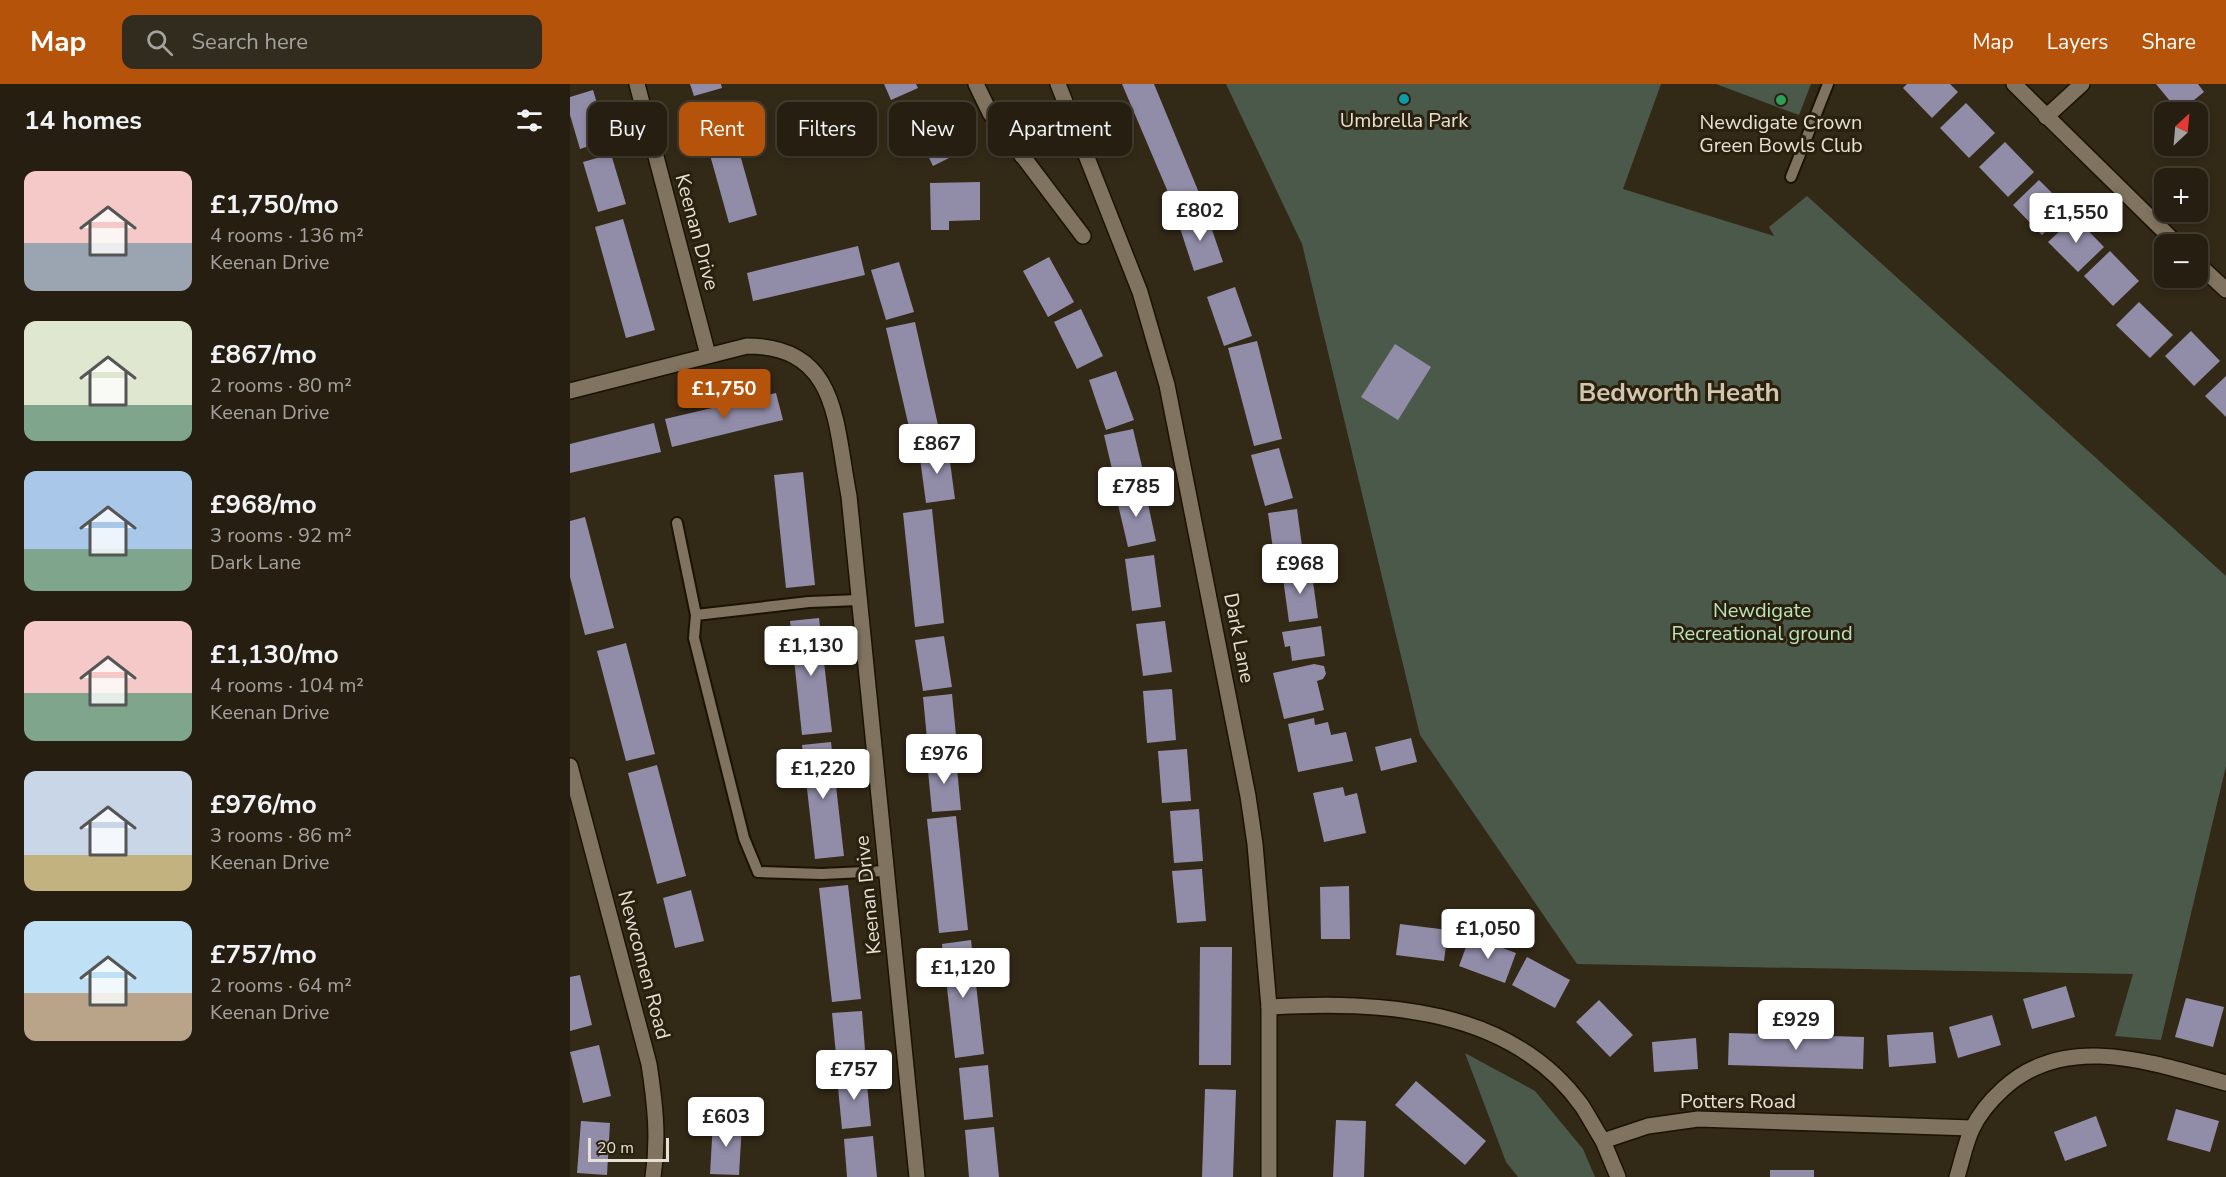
<!DOCTYPE html>
<html lang="en">
<head>
<meta charset="utf-8">
<style>
	body { margin:0; font-family:"Nunito Sans",sans-serif; background:#322c1f; color:#f1f3f6; height:100vh; display:flex; flex-direction:column; font-size:22px; white-space:nowrap }
	* { box-sizing:border-box; margin:0 }
	p { font-size:20px; color:#a4a29f }
	.icon { flex:none; width:33px; height:33px; fill:none; stroke:currentColor; stroke-width:2; stroke-linecap:round; stroke-linejoin:round }
	.map { position:relative; flex:1; overflow:hidden }
	.panel { display:flex; flex-direction:column; background:#261f11; width:570px }
	.panel>* { flex:none }
	.hud { position:absolute; left:18px; top:18px; width:570px; height:54px; display:flex; gap:12px }
	.needle { width:39px; rotate:26deg }
	.controls { position:absolute; left:1584px; top:18px; display:grid; gap:12px }
	.controls a { display:grid; place-items:center; width:54px; height:54px; border-radius:12px; background:#261f11; box-shadow:0 3px 9px #0003,0 0 0 2px #423d31; font-size:30px }
	.scale { position:absolute; left:18px; bottom:15px; width:81px; box-sizing:border-box; padding-left:6px; border:3px solid #e7e0d5; border-top:0; font-size:16px; line-height:21px; white-space:nowrap; color:#e7e0d5; -webkit-text-stroke:4px #29200e; paint-order:stroke }
	.price { position:absolute; translate:-50% -51px; padding:0 14px; border-radius:6px; background:#fff; color:#222; font-size:20px; line-height:39px; filter:drop-shadow(0 2px 3px #0008) }
	.price::after { content:''; position:absolute; left:50%; top:36px; width:18px; height:14px; margin-left:-9px; background:inherit; clip-path:polygon(0 0,100% 0,50% 100%) }
	.price.active { background:#b45309; color:#fff }
	ul { padding:0; list-style:none }
	li { display:flex; align-items:center; gap:18px; height:150px; padding:0 24px }
	li span { display:grid; place-items:center; flex:none; width:168px; height:120px; border-radius:12px; color:#555 }
	li>.icon { margin-inline-start:auto }
	span .icon { width:72px; height:72px; fill:#fffc; stroke-width:1 }
	li b { font-size:26px }
	h2 { display:flex; justify-content:space-between; align-items:center; height:72px; padding:0 24px; font-size:26px }
	.tag { padding:0 21px; border-radius:12px; background:#261f11; box-shadow:0 3px 9px #0003,0 0 0 2px #423d31; font-size:21px; line-height:54px }
	.tag.active { background:#b45309; color:#fff }
	header { display:flex; align-items:center; gap:36px; box-sizing:border-box; height:84px; padding:0 30px; background:#b45309; color:#fff }
	header strong { font-size:28px }
	nav { display:flex; gap:33px; margin-inline-start:auto; font-size:21px }
	.search { width:420px; height:54px; background:#322c1f; display:flex; align-items:center; gap:15px; box-sizing:border-box; padding:0 21px; border-radius:12px; color:#a4a29f; font-size:22px }
	main { display:flex; flex:1; min-height:0 }
	.map>svg:first-child { display:block }
	.green { fill:#4b594b }
	.building { fill:#918da9 }
	.lines { fill:none; stroke-linecap:round; stroke-linejoin:round }
	.service-casing { stroke:#1b1202; stroke-width:14 }
	.minor-casing { stroke:#1b1202; stroke-width:18 }
	.tertiary-casing { stroke:#1b1202; stroke-width:18 }
	.service { stroke:#807460; stroke-width:10 }
	.minor { stroke:#807460; stroke-width:15 }
	.tertiary { stroke:#807460; stroke-width:15 }
	.culture-dot { fill:#0f9aa8; stroke:#29200e; stroke-width:2 }
	.leisure-dot { fill:#2e9e5b; stroke:#29200e; stroke-width:2 }
	.labels { text-anchor:middle; dominant-baseline:central; stroke-width:6; stroke-linejoin:round; paint-order:stroke }
	.poi-label { font-size:20px; fill:#e7e0d5; stroke:#29200e }
	.street-label { font-size:20px; fill:#e7e0d5; stroke:#29200e }
	.park-label { font-size:20px; fill:#bae5bc; stroke:#29200e }
	.district-label { font-size:26px; font-weight:bold; fill:#d3c6b0; stroke:#29200e }
</style>
</head>
<body>
<header>
<strong>Map</strong>
<div class="search"><svg class="icon" aria-label="search" viewBox="0 0 24 24"><circle cx="10" cy="10" r="6"/><path d="M15 15l6 6"/></svg>Search here</div>
<nav><a>Map</a><a>Layers</a><a>Share</a></nav>
</header>
<main>
<section class="panel">
<h2>14 homes<svg class="icon" aria-label="filters" viewBox="0 0 24 24"><path d="M4 7h16M4 17h16"/><circle cx="9" cy="7" r="2"/><circle cx="15" cy="17" r="2"/></svg></h2>
<ul>
<li><span style="background:linear-gradient(#f6c9c9 60%,#9aa5b1 0)"><svg class="icon" aria-label="home" viewBox="0 0 24 24"><path d="M3 11l9-7 9 7M6 9v11h12V9"/></svg></span><div><b>£1,750/mo</b><p>4 rooms · 136 m²</p><p>Keenan Drive</p></div></li>
<li><span style="background:linear-gradient(#dfe7d0 70%,#7fa58c 0)"><svg class="icon" aria-label="home" viewBox="0 0 24 24"><path d="M3 11l9-7 9 7M6 9v11h12V9"/></svg></span><div><b>£867/mo</b><p>2 rooms · 80 m²</p><p>Keenan Drive</p></div></li>
<li><span style="background:linear-gradient(#a9c7e8 65%,#7fa58c 0)"><svg class="icon" aria-label="home" viewBox="0 0 24 24"><path d="M3 11l9-7 9 7M6 9v11h12V9"/></svg></span><div><b>£968/mo</b><p>3 rooms · 92 m²</p><p>Dark Lane</p></div></li>
<li><span style="background:linear-gradient(#f6c9c9 60%,#7fa58c 0)"><svg class="icon" aria-label="home" viewBox="0 0 24 24"><path d="M3 11l9-7 9 7M6 9v11h12V9"/></svg></span><div><b>£1,130/mo</b><p>4 rooms · 104 m²</p><p>Keenan Drive</p></div></li>
<li><span style="background:linear-gradient(#c9d6e8 70%,#c2b280 0)"><svg class="icon" aria-label="home" viewBox="0 0 24 24"><path d="M3 11l9-7 9 7M6 9v11h12V9"/></svg></span><div><b>£976/mo</b><p>3 rooms · 86 m²</p><p>Keenan Drive</p></div></li>
<li><span style="background:linear-gradient(#bfe0f5 60%,#b9a48a 0)"><svg class="icon" aria-label="home" viewBox="0 0 24 24"><path d="M3 11l9-7 9 7M6 9v11h12V9"/></svg></span><div><b>£757/mo</b><p>2 rooms · 64 m²</p><p>Keenan Drive</p></div></li>
</ul>
</section>
<div class="map">
<svg width="1656" height="1093" viewBox="0 0 1656 1093">
	<rect width="100%" height="100%" fill="#332917"/>
	<!-- green -->
	<g class="green">
		<polygon points="656,0 1091,0 1053,105 1204,152 1199,143 1237,112 1656,492 1656,682 1591,956 1545,952 1563,890 1007,880 850,651 732,160"/>
		<polygon points="1146,0 1241,0 1229,31"/>
		<polygon points="895,969 965,1007 1013,1065 1025,1093 948,1093 936,1078"/>
	</g>
	<!-- building -->
	<g class="building">
		<polygon points="120,0 151,0 152,4 124,12"/>
		<polygon points="314,0 346,0 348,4 321,16"/>
		<polygon points="552,0 584,0 632,116 606,127"/>
		<polygon points="1337,0 1380,0 1388,8 1362,34 1333,4"/>
		<polygon points="1586,0 1628,0 1634,8 1609,28"/>
		<polygon points="23,6 38,56 10,65 0,31 0,13"/>
		<polygon points="1396,19 1425,49 1399,74 1370,44"/>
		<polygon points="156,21 187,131 159,139 128,28"/>
		<polygon points="367,22 389,69 363,82 340,35"/>
		<polygon points="1435,58 1464,88 1438,113 1409,83"/>
		<polygon points="41,70 56,120 28,128 13,78"/>
		<polygon points="1469,96 1498,125 1472,151 1443,121"/>
		<polygon points="410,98 410,136 379,137 379,146 361,146 360,99"/>
		<polygon points="636,128 653,178 624,187 608,138"/>
		<polygon points="1505,133 1534,163 1508,188 1478,158"/>
		<polygon points="53,135 85,246 56,254 25,143"/>
		<polygon points="288,162 295,191 183,217 177,189"/>
		<polygon points="1540,167 1569,197 1543,222 1514,192"/>
		<polygon points="479,173 504,218 478,233 453,187"/>
		<polygon points="329,178 344,228 316,236 301,186"/>
		<polygon points="665,203 682,252 654,262 637,213"/>
		<polygon points="1569,218 1603,251 1580,274 1546,241"/>
		<polygon points="511,225 533,272 507,285 484,238"/>
		<polygon points="345,238 370,350 342,356 316,244"/>
		<polygon points="1621,247 1650,277 1624,302 1595,272"/>
		<polygon points="687,257 712,355 684,362 658,264"/>
		<polygon points="825,260 861,283 828,336 791,313"/>
		<polygon points="546,287 564,336 536,346 519,296"/>
		<polygon points="1656,292 1656,333 1635,312"/>
		<polygon points="206,309 213,336 102,363 95,335"/>
		<polygon points="84,339 91,368 0,389 0,360"/>
		<polygon points="563,345 575,395 546,402 534,351"/>
		<polygon points="378,363 385,415 356,419 349,367"/>
		<polygon points="709,364 723,414 695,422 681,371"/>
		<polygon points="233,388 245,501 216,504 204,391"/>
		<polygon points="575,406 586,457 558,463 546,412"/>
		<polygon points="362,425 374,539 345,543 333,429"/>
		<polygon points="727,425 734,477 705,480 698,429"/>
		<polygon points="15,433 44,544 15,551 0,493 0,437"/>
		<polygon points="584,471 591,523 562,527 555,475"/>
		<polygon points="741,483 748,534 719,538 712,487"/>
		<polygon points="249,534 262,648 232,651 220,537"/>
		<polygon points="595,537 602,588 573,592 566,540"/>
		<polygon points="751,542 755,572 722,577 720,562 715,563 712,548"/>
		<polygon points="374,552 382,603 353,607 345,556"/>
		<polygon points="56,559 85,670 56,677 27,567"/>
		<polygon points="744,580 754,582 756,590 753,595 747,597 754,626 714,635 703,589"/>
		<polygon points="602,605 606,656 577,659 573,607"/>
		<polygon points="382,610 387,662 358,665 353,613"/>
		<polygon points="744,634 745,641 758,638 761,651 776,648 783,677 728,688 718,640"/>
		<polygon points="841,654 847,678 811,687 805,663"/>
		<polygon points="261,658 274,772 245,775 232,661"/>
		<polygon points="617,665 621,717 592,719 588,667"/>
		<polygon points="386,674 391,726 362,728 357,677"/>
		<polygon points="87,681 116,792 87,800 58,689"/>
		<polygon points="773,703 775,712 787,709 796,749 754,758 743,709"/>
		<polygon points="629,725 633,777 604,779 600,727"/>
		<polygon points="386,732 398,846 369,849 357,735"/>
		<polygon points="632,785 636,837 607,839 602,787"/>
		<polygon points="278,801 291,915 262,918 249,804"/>
		<polygon points="779,802 780,855 751,855 750,803"/>
		<polygon points="121,806 134,857 105,864 93,814"/>
		<polygon points="830,840 878,846 874,877 826,871"/>
		<polygon points="900,852 946,869 935,899 889,882"/>
		<polygon points="401,856 414,970 385,974 372,860"/>
		<polygon points="630,863 662,863 661,981 629,981"/>
		<polygon points="957,873 1000,896 985,924 942,901"/>
		<polygon points="10,891 22,941 0,947 0,893"/>
		<polygon points="1496,902 1505,933 1462,945 1453,915"/>
		<polygon points="1616,914 1654,923 1643,963 1605,953"/>
		<polygon points="1029,916 1063,951 1040,973 1006,938"/>
		<polygon points="292,927 296,979 267,981 262,929"/>
		<polygon points="1422,931 1431,961 1388,974 1379,943"/>
		<polygon points="1363,948 1366,979 1319,983 1317,951"/>
		<polygon points="1159,949 1294,953 1293,985 1158,981"/>
		<polygon points="1126,954 1128,985 1084,988 1082,958"/>
		<polygon points="29,961 41,1012 13,1019 0,968"/>
		<polygon points="418,981 423,1033 394,1036 389,984"/>
		<polygon points="296,990 301,1042 272,1045 267,993"/>
		<polygon points="846,997 916,1057 895,1081 825,1021"/>
		<polygon points="635,1005 666,1006 663,1093 632,1093"/>
		<polygon points="1606,1025 1649,1037 1640,1068 1597,1056"/>
		<polygon points="1526,1032 1537,1062 1495,1077 1484,1048"/>
		<polygon points="766,1036 796,1037 794,1093 763,1093"/>
		<polygon points="11,1037 40,1039 37,1091 7,1089"/>
		<polygon points="143,1038 172,1039 169,1091 140,1090"/>
		<polygon points="424,1043 429,1093 399,1093 395,1046"/>
		<polygon points="303,1052 307,1093 277,1093 274,1055"/>
		<rect x="1200" y="1086" width="44" height="7"/>
	</g>
	<g class="lines">
		<!-- service casing -->
		<g class="service-casing">
			<g id="service">
				<polyline points="1221,93 1258,0"/>
				<polyline points="107,439 126,531"/>
				<polyline points="289,516 239,518 126,531 124,554 174,754 188,788 252,790 316,787"/>
			</g>
		</g>
		<!-- minor casing -->
		<g class="minor-casing">
			<g id="minor">
				<polyline points="67,0 138,271"/>
				<polyline points="406,0 420,29 513,152"/>
				<polyline points="1476,33 1512,0"/>
				<polyline points="452,72 504,41"/>
				<path d="M0,307L177,262C270,262 265,342 279,412L347,1093"/>
				<path d="M0,682L79,980C85,1019 89,1054 83,1093"/>
				<path d="M699,923C810,917 940,922 1012,1022C1019,1033 1026,1046 1033,1057L1078,1042L1128,1035L1402,1044"/>
				<polyline points="1033,1057 1048,1093"/>
				<path d="M1387,1093C1392,1077 1395,1060 1402,1045C1409,1030 1421,1016 1433,1005C1496,947 1583,979 1656,999"/>
			</g>
		</g>
		<!-- tertiary casing -->
		<g class="tertiary-casing">
			<g id="tertiary">
				<polyline points="488,0 570,208 597,301 678,712 685,760 699,923 699,1093"/>
				<polyline points="1444,0 1607,160"/>
				<polyline points="1628,180 1656,206"/>
			</g>
		</g>
		<!-- service -->
		<use href="#service" class="service"/>
		<!-- minor -->
		<use href="#minor" class="minor"/>
		<!-- tertiary -->
		<use href="#tertiary" class="tertiary"/>
	</g>
	<!-- markers -->
	<circle class="culture-dot" cx="834" cy="15" r="6"/>
	<circle class="leisure-dot" cx="1211" cy="16" r="6"/>
	<g class="labels">
		<!-- poi labels -->
		<g class="poi-label">
			<text x="834" y="36">Umbrella Park</text>
			<text x="1211" y="38">Newdigate Crown<tspan x="1211" dy="23">Green Bowls Club</tspan></text>
		</g>
		<!-- street labels -->
		<g class="street-label">
			<text transform="translate(127 148) rotate(75)">Keenan Drive</text>
			<text transform="translate(669 554) rotate(79)">Dark Lane</text>
			<text transform="translate(298 811) rotate(-96)">Keenan Drive</text>
			<text transform="translate(74 881) rotate(75)">Newcomen Road</text>
			<text x="1168" y="1017">Potters Road</text>
		</g>
		<!-- park labels -->
		<g class="park-label">
			<text x="1192" y="526">Newdigate<tspan x="1192" dy="23">Recreational ground</tspan></text>
		</g>
		<!-- district labels -->
		<g class="district-label">
			<text x="1109" y="308">Bedworth Heath</text>
		</g>
	</g>
</svg>
<div class="controls">
<a><svg class="needle" viewBox="-14 -14 28 28"><path d="M0-13l5 13h-10z" fill="#e53935"/><path d="M0 13l5-13h-10z" fill="#a4a29f"/></svg></a>
<a>+</a>
<a>−</a>
</div>
<div class="scale">20 m</div>
<b class="price" style="left:630px;top:158px">£802</b>
<b class="price" style="left:1506px;top:160px">£1,550</b>
<b class="price active" style="left:154px;top:336px">£1,750</b>
<b class="price" style="left:367px;top:391px">£867</b>
<b class="price" style="left:566px;top:434px">£785</b>
<b class="price" style="left:730px;top:511px">£968</b>
<b class="price" style="left:241px;top:593px">£1,130</b>
<b class="price" style="left:374px;top:701px">£976</b>
<b class="price" style="left:253px;top:716px">£1,220</b>
<b class="price" style="left:918px;top:876px">£1,050</b>
<b class="price" style="left:393px;top:915px">£1,120</b>
<b class="price" style="left:1226px;top:967px">£929</b>
<b class="price" style="left:284px;top:1017px">£757</b>
<b class="price" style="left:156px;top:1064px">£603</b>
<div class="hud">
<a class="tag">Buy</a>
<a class="tag active">Rent</a>
<a class="tag">Filters</a>
<a class="tag">New</a>
<a class="tag">Apartment</a>
</div>
</div>
</main>
</body>
</html>
